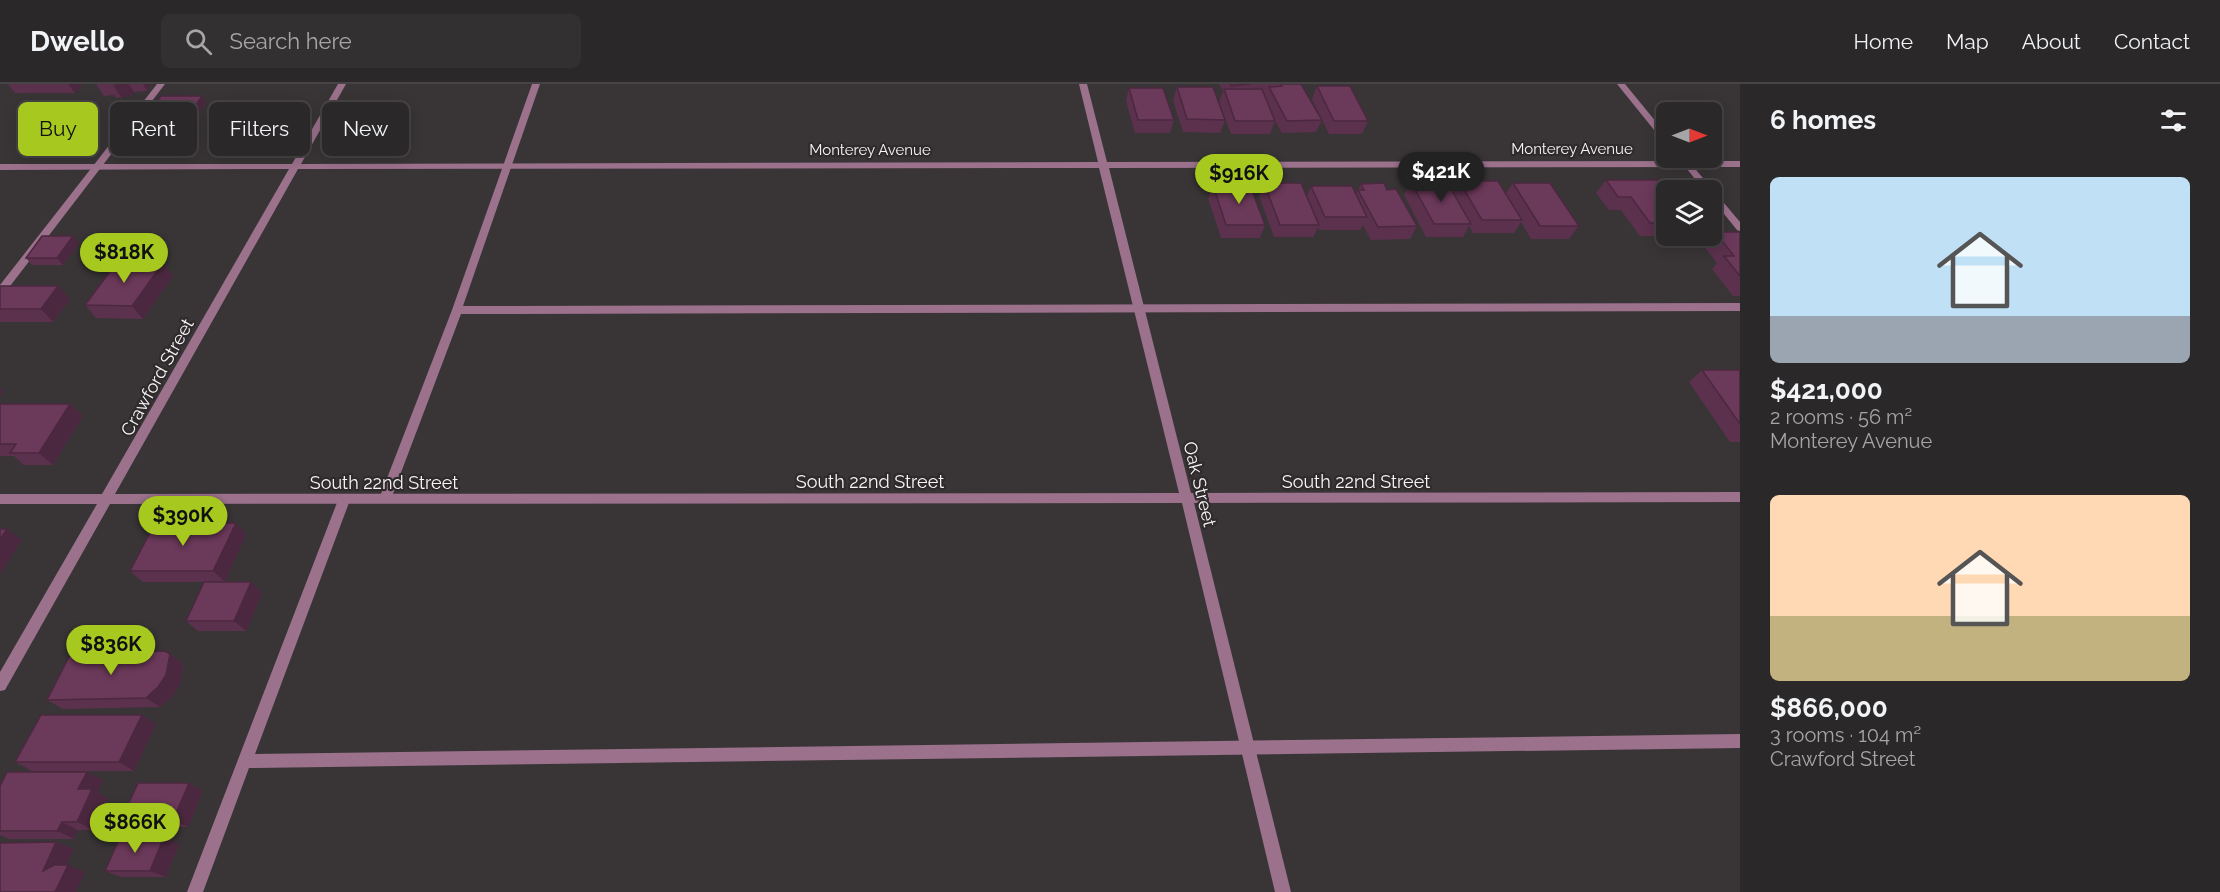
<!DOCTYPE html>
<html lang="en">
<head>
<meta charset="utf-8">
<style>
	body { margin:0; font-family:Raleway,sans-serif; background:#333031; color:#f1f3f6; height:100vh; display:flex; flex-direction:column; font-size:22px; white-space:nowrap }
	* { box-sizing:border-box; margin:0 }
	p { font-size:20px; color:#a6a6a8 }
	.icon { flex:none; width:33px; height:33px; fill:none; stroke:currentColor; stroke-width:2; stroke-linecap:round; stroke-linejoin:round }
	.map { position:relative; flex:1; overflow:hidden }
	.drawer { display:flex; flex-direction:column; background:#2b2829; width:480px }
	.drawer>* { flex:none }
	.guide { position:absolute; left:18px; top:18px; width:570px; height:54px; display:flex; gap:12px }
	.needle { width:39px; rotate:90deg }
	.fabs { position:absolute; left:1656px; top:18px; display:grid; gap:12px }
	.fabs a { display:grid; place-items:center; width:66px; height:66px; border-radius:9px; background:#2b2829; box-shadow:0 3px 15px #0003,0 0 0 2px #474446; font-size:30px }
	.price { position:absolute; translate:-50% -51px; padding:0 14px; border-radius:21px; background:#a7c81f; color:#111; font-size:20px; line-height:39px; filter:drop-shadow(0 2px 3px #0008) }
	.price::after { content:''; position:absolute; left:50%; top:36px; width:18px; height:14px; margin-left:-9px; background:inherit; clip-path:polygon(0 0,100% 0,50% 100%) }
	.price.on { background:#222; color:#fff }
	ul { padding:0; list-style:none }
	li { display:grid; align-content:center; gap:12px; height:318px; padding:0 30px }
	li span { display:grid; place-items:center; height:186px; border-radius:9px; color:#555 }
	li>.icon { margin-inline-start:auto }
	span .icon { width:108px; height:108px; fill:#fffc; stroke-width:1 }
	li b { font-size:26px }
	h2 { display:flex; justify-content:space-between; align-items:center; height:72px; padding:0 30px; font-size:26px }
	.tag { padding:0 21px; border-radius:9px; background:#2b2829; box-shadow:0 3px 15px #0003,0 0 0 2px #474446; font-size:21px; line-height:54px }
	.tag.on { background:#a7c81f; color:#111 }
	header { display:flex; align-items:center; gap:36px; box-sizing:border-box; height:84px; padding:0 30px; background:#2b2829; border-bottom:2px solid #474446 }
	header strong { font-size:28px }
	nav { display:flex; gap:33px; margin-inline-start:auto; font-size:21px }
	.search { width:420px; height:54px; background:#333031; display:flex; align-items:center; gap:15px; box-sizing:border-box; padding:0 21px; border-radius:9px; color:#a6a6a8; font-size:22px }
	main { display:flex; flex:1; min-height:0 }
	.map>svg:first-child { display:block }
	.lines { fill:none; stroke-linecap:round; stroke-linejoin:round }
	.lane { fill:#9c718c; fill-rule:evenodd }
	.street { fill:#9c718c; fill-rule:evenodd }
	.wall { fill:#5c314d }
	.shaded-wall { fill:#4b283f }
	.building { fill:#6b395a; stroke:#4b283f; stroke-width:1.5 }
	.labels { text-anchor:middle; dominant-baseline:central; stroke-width:4.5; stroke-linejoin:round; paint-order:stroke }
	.far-street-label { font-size:15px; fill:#f7f4f5; stroke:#2f2b2d }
	.street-label { font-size:18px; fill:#f7f4f5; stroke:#2f2b2d }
</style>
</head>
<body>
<header>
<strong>Dwello</strong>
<div class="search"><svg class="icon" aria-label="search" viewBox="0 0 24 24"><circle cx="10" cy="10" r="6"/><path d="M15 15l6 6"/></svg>Search here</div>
<nav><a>Home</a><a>Map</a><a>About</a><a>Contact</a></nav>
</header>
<main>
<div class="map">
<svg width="1740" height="808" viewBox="0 0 1740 808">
	<rect width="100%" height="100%" fill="#393537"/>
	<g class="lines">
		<!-- lane -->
		<g class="lane">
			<polygon points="157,0 165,0 4,210 0,212 0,201"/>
			<polygon points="532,0 540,0 463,222 1740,219 1740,227 461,230 391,415 389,418 381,418 379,415 452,226"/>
			<polygon points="1617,0 1625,0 1666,50 1666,58 1663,57"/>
			<polygon points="1678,74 1686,74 1740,138 1740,147 1737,146 1712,115 1712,106 1704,106"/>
			<polygon points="344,411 348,413 350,416 255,670 1740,650 1740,664 249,684 203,808 187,808 338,416 340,413"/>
		</g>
		<!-- street -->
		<path class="street" d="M338,0H346L301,80L1098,78L1079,0H1087L1107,78L1740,77V83L1109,84L1191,409L1740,408V418L1194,419L1291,808H1275L1182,419L110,420L5,606L0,607V588L97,420H0V410H102L289,85L0,86V80H292ZM1099,84L1179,409L115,410L298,85Z"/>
	</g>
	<!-- wall -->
	<g class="wall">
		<polygon points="8,0 83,0 75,9 15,9"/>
		<polygon points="96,0 152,0 147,7 134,8 131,12 116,14 114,11 104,12"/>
		<polygon points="1219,0 1301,0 1322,36 1316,48 1282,49 1272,32 1275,37 1270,50 1231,50 1219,18 1223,7"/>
		<polygon points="1317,2 1368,37 1362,50 1329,50 1312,15"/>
		<polygon points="1177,3 1225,36 1220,49 1183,48 1173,16"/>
		<polygon points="1129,4 1174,36 1170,49 1135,49 1126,17"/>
		<polygon points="202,12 206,19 195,34 154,34 149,28"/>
		<polygon points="1606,96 1666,106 1666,152 1684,152 1640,152 1621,126 1609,126 1596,109"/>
		<polygon points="1459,97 1506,109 1513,99 1579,142 1569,155 1531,155 1521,138 1514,149 1473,149 1469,142 1463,153 1426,153 1404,111 1411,98 1452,108"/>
		<polygon points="1264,99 1307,112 1311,102 1356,110 1361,100 1387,106 1417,142 1410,155 1371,156 1363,141 1360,146 1319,146 1318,143 1313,153 1274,153 1259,112"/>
		<polygon points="1213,101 1265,141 1260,154 1221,154 1208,114"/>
		<polygon points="1715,148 1740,148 1740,212 1733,212 1712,185 1717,179 1703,161"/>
		<polygon points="79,159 63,181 32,181 26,174"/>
		<polygon points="173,192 143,235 96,234 85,221"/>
		<polygon points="0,202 70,215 53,238 0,238"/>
		<polygon points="1702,286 1740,286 1740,358 1730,358 1689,298"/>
		<polygon points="0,320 70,320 83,332 53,381 24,381 14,372 0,372"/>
		<polygon points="246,450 225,498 143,498 130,487"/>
		<polygon points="262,509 246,547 198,547 186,537"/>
		<polygon points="170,570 183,580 180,600 172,613 160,623 63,625 47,616"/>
		<polygon points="156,640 134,687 32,687 15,678"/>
		<polygon points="103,696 97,708 108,714 93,746 78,746 74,755 9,755 0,751 0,702"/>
		<polygon points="203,707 188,743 137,743 121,736"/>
		<polygon points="179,760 166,793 121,793 105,787"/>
	</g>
	<!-- shaded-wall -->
	<g class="shaded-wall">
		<polygon points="68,0 83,0 75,9"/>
		<polygon points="117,0 129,0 134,8 131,12 122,14 113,1"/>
		<polygon points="143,0 152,0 147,7"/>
		<polygon points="202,12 206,19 195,34 191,28"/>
		<polygon points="73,152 79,159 63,181 57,174"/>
		<polygon points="163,179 173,192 143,235 132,222"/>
		<polygon points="58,202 70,215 53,238 41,225"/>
		<polygon points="0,304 4,307 0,313"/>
		<polygon points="70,320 83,332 53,381 39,369"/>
		<polygon points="236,439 246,450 225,498 213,487"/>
		<polygon points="7,445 22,456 0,490 0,455"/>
		<polygon points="251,498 262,509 246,547 234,537"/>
		<polygon points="170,570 183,580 180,600 172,613 160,623 146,614"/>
		<polygon points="142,631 156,640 134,687 119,678"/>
		<polygon points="87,688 103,696 97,708 108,714 93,746 77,738 78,705"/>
		<polygon points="189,699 203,707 188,743 173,736"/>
		<polygon points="62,738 78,746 74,755 57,747"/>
		<polygon points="164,753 179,760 166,793 150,787"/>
		<polygon points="56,758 74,765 61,793 43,787"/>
		<polygon points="68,781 85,788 76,808 55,808"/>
	</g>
	<!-- building -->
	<g class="building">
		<polygon points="1230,0 1251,0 1231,2"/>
		<polygon points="1281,0 1301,0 1322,36 1287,37 1269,3 1282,2"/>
		<polygon points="1317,2 1350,2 1368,37 1334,37"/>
		<polygon points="1177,3 1213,3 1225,36 1187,35"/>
		<polygon points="1129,4 1163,4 1174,36 1138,36"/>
		<polygon points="1224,5 1262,5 1275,37 1235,37"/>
		<polygon points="161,12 202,12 191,28 149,28"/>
		<polygon points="1606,96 1660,96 1669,106 1666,106 1666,139 1650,139 1631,113 1618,113"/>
		<polygon points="1459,97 1498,97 1522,136 1482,136"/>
		<polygon points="1411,98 1447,98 1471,140 1434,140"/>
		<polygon points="1264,99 1301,99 1319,141 1280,141"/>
		<polygon points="1384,99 1387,106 1396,105 1417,142 1378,143 1358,106 1364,106 1361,100"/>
		<polygon points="1513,99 1550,99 1579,142 1540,142"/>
		<polygon points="1213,101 1250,101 1265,141 1226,141"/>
		<polygon points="1311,102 1352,102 1367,133 1325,133"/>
		<polygon points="1715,148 1740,148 1740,192 1724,172 1734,172"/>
		<polygon points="42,152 73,152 57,174 26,174"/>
		<polygon points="117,178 163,179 132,222 85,221"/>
		<polygon points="0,202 58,202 41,225 0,225"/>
		<polygon points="1702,286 1740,286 1740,340"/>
		<polygon points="0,320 70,320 39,369 10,369 16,360 0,360"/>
		<polygon points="155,439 236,439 213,487 130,487"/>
		<polygon points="0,445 7,445 0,455"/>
		<polygon points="204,498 251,498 234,537 186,537"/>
		<polygon points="165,567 170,570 166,591 158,603 146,614 47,616 71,569"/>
		<polygon points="41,631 142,631 119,678 15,678"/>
		<polygon points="7,688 87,688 78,705 92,705 77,738 62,738 57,747 0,747 0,702"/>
		<polygon points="138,699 189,699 173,736 121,736"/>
		<polygon points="120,753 164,753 150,787 105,787"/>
		<polygon points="56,758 43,787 54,781 68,781 55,808 0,808 0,759"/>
	</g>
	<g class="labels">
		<!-- far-street labels -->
		<g class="far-street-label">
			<text x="1572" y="65">Monterey Avenue</text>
			<text x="870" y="66">Monterey Avenue</text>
		</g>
		<!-- street labels -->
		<g class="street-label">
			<text transform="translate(157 293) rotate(-61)">Crawford Street</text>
			<text x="870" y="397">South 22nd Street</text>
			<text x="1356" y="397">South 22nd Street</text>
			<text x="384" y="398">South 22nd Street</text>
			<text transform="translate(1200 400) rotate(76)">Oak Street</text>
		</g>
	</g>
</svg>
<div class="fabs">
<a><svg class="needle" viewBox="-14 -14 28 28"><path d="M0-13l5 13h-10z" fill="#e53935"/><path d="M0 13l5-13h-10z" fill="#a6a6a8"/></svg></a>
<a><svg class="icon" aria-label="layers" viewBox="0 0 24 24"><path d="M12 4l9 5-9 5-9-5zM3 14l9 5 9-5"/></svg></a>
</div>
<b class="price on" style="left:1441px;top:119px">$421K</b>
<b class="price" style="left:1239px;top:121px">$916K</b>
<b class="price" style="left:124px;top:200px">$818K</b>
<b class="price" style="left:183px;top:463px">$390K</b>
<b class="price" style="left:111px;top:592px">$836K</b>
<b class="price" style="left:135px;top:770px">$866K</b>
<div class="guide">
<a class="tag on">Buy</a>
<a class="tag">Rent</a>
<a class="tag">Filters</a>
<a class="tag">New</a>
</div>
</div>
<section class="drawer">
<h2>6 homes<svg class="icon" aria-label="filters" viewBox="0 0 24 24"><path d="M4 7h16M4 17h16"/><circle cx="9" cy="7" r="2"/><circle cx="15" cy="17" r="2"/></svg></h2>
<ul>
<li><span style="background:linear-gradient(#bfe0f5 75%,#9aa5b1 0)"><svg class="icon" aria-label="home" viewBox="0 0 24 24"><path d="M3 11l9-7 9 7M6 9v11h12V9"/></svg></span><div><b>$421,000</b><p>2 rooms · 56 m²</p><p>Monterey Avenue</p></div></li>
<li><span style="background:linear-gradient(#ffd9b3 65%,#c2b280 0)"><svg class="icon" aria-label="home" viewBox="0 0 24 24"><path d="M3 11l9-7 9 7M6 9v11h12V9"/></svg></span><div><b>$866,000</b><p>3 rooms · 104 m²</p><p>Crawford Street</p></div></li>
</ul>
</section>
</main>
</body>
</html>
